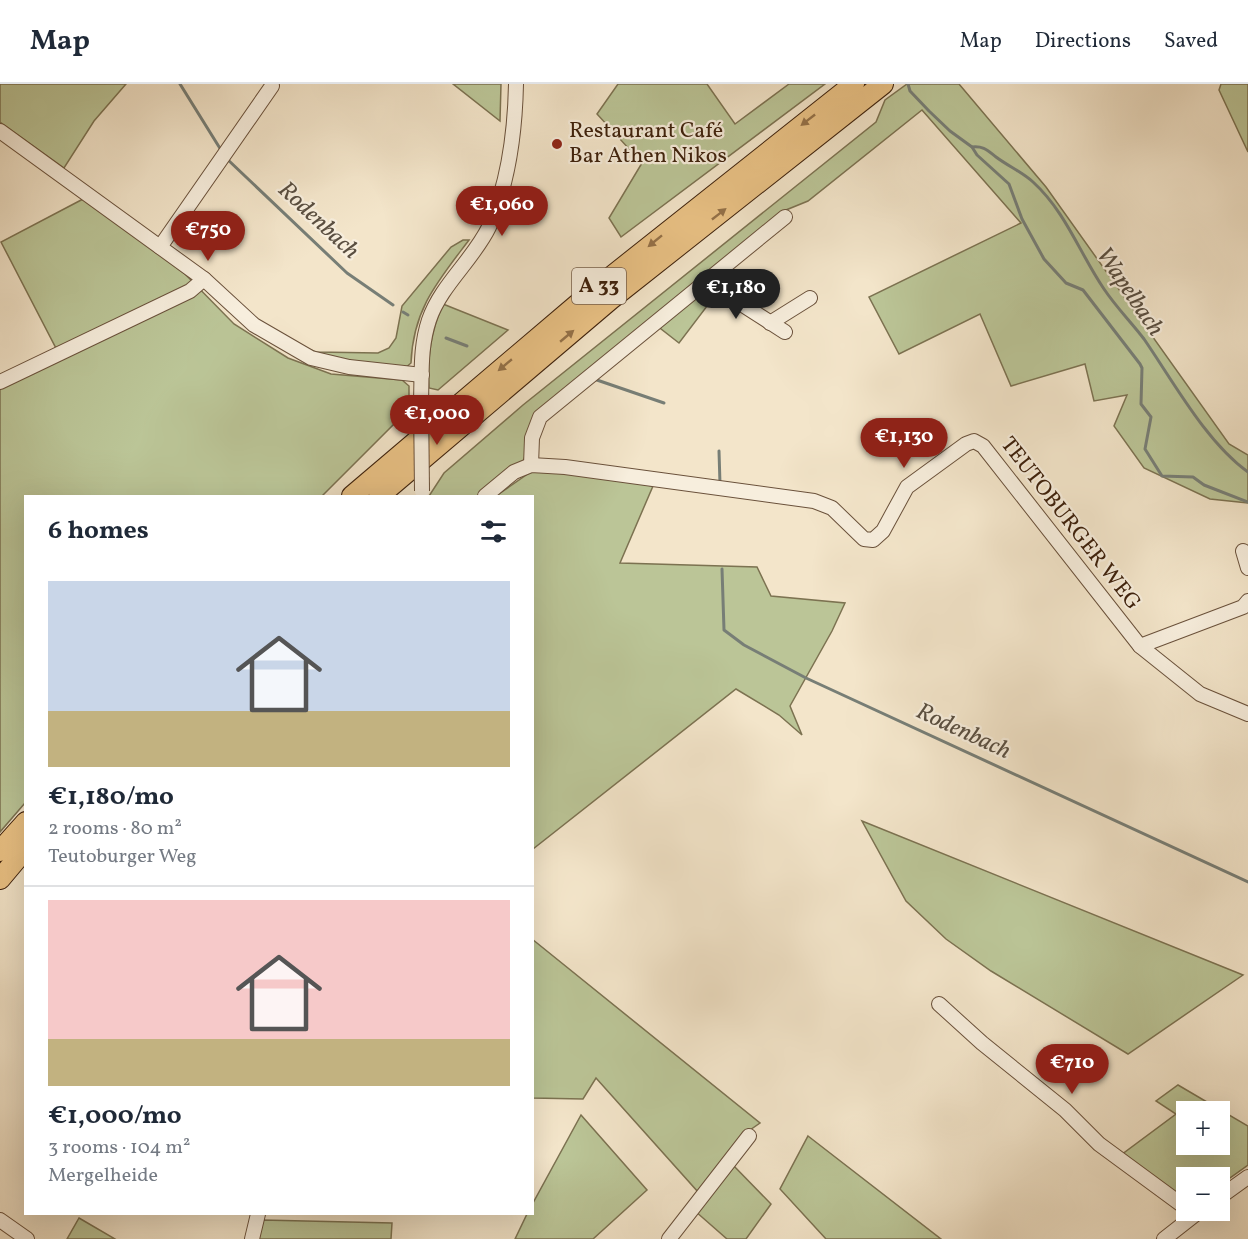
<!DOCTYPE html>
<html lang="en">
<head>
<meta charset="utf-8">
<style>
	body { margin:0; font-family:Vollkorn,serif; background:#f6f6f7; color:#1f2937; height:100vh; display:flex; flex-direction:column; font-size:22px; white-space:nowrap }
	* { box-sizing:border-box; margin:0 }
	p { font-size:20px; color:#747a83 }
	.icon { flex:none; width:33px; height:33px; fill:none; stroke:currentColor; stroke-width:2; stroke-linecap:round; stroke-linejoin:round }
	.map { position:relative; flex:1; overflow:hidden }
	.drawer { position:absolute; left:24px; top:411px; width:510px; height:720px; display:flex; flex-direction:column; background:#fff; border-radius:0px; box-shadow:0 6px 24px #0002 }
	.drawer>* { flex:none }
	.fabs { position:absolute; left:1176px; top:1017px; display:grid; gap:12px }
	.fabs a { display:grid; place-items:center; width:54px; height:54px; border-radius:0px; background:#fff; box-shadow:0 6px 24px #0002; font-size:30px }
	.price { position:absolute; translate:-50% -51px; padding:0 14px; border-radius:21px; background:#8f2418; color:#fff; font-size:20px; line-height:39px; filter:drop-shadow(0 2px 3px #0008) }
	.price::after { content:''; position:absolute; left:50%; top:36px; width:18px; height:14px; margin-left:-9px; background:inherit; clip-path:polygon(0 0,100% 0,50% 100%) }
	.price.active { background:#222; color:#fff }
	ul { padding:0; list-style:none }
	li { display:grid; align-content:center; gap:12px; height:318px; padding:0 24px }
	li+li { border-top:2px solid #e0e1e3 }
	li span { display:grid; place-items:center; height:186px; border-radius:0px; color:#555 }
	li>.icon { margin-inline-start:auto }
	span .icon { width:108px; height:108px; fill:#fffc; stroke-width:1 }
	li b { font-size:26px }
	h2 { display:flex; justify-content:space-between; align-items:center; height:72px; padding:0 24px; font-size:26px }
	header { display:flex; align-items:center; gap:36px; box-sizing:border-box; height:84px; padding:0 30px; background:#fff; border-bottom:2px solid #e0e1e3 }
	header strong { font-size:28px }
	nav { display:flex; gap:33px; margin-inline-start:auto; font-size:21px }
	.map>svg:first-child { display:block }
	.green { fill:#bbc597; stroke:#7c7251; stroke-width:1.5; fill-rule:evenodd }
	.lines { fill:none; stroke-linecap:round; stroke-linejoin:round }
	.stream { stroke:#777e76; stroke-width:3 }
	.minor-casing { stroke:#6a513b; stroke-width:16 }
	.highway-casing { stroke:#3d200b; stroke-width:22 }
	.minor { stroke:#f7eedd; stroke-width:14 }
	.highway { stroke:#eac285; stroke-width:20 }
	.minor-bridge-casing { stroke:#6a513b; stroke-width:16; stroke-linecap:butt }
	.minor-bridge { stroke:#f7eedd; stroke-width:14 }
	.oneway { fill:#947148 }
	.poi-dot { fill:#8f2418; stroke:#f7eedd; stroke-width:2 }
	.labels { text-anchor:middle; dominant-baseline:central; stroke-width:4.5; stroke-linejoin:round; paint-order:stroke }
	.shield { fill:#f7eedd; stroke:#755e4a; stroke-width:1.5 }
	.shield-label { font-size:21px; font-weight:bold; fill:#3d200b }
	.poi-label { font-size:22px; fill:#3d200b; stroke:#f7eedd; text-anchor:start }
	.street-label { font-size:22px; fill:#3d200b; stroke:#f7eedd }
	.water-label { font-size:24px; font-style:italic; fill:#5a4f41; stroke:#f7eedd }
</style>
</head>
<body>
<header>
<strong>Map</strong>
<nav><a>Map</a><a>Directions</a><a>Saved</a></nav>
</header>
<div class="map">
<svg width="1248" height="1155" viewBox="0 0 1248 1155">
	<rect width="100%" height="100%" fill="#f3e5ca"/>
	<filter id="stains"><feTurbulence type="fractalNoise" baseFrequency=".00333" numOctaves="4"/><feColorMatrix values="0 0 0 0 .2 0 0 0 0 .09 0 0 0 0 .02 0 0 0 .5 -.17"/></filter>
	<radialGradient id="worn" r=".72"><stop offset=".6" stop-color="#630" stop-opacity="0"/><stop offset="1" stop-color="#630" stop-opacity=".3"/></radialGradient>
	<!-- green -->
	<g class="green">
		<polygon points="0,0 126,0 94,37 64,84 0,38"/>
		<polygon points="453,0 501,0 500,37"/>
		<polygon points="618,0 707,0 735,40 789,0 825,0 621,153 609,134 642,79 597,30"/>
		<polygon points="907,0 959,0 1046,103 1229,360 1248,371 1248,419 1210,415 1144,384 1114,342 1127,311 1094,317 1085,280 1011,302 980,230 899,270 869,213 1021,139 922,26 808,117 786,126 542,325 523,378 478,412 429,412 444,389 523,321 876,38 885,16"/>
		<polygon points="1221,0 1248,0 1248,68 1219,6"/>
		<polygon points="85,114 185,190 234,240 288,274 331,290 402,296 409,302 409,319 401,333 322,412 26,412 25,719 0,748 0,304 61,274 1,158"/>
		<path d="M463,156H469C438,197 413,225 411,279L404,285L312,271L285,256L316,268L378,269L389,264L396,254L402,222L451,163Z"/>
		<polygon points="707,202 717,209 679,259 656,241"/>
		<path d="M443,220L508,246L438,306L429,304C427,273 431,248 443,220Z"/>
		<polygon points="532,387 595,392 653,402 620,479 757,483 771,512 845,519 832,547 790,622 802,651 779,631 736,605 533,765 532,412 496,412"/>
		<polygon points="862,737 1243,891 1128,970 991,887 946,855 906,817"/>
		<polygon points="532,855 760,1039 750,1046 699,1109 596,994 583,1015 533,1014"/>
		<path d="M1178,1001L1248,1042V1081L1220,1101V1094H1186V1118L1121,1071L1176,1030L1156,1017ZM1186,1028H1220V1060H1186Z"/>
		<polygon points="581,1031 647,1106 593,1155 515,1155 527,1130 532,1130 533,1119"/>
		<polygon points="808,1052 941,1155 826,1155 780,1105"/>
		<polygon points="731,1079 771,1120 746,1155 727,1155 695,1127"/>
		<polygon points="79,1134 115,1155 67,1155"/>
		<polygon points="262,1136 392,1139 391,1155 257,1155"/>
	</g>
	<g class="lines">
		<!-- stream -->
		<g class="stream">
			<polyline points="180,0 221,66"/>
			<polyline points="908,0 910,7 929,27 950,47 972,63 977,71 1009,100 1022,135 1044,175 1066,199 1083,206 1140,280 1142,284 1141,320 1151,333 1145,365 1162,392 1193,393 1204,401 1248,418"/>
			<path d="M972,63C984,62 987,66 996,73C1008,82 1022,88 1033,98C1066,128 1080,170 1104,205C1116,223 1131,238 1144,255C1173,297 1206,358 1248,388"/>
			<polyline points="226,74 347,189 393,221"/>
			<polyline points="403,228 408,231"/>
			<polyline points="446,254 467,262"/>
			<polyline points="594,295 664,319"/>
			<polyline points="719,367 720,400"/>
			<polyline points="722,485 724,546 744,561 806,594 1248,798"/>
		</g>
		<!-- minor casing -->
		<g class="minor-casing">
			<g id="minor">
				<polyline points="0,47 204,195 254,241 311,274 349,283 422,291"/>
				<polyline points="160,163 272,2"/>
				<polyline points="704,196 785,248"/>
				<polyline points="770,239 810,214"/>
				<polyline points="0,298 190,207 204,195"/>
				<path d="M421,317C422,289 420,263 429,236C441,201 473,176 489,143C509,98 515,49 516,0"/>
				<polyline points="531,381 532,354 540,333 785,133"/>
				<polyline points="485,412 514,388 531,381 565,383 814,417 832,424 864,455 873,456 883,447 907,403 966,360 974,357 983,362 1140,562 1200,610 1248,630"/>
				<polyline points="1243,467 1248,484"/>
				<polyline points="1140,562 1243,523 1248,517"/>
				<polyline points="939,920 982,959 1065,1026 1099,1060 1186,1124"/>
				<polyline points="1220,1113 1248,1093"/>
				<polyline points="0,1136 27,1155"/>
				<polyline points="252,1155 258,1130"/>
				<polyline points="669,1155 749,1052"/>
				<polyline points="1164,1155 1201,1126"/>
			</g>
		</g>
		<!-- highway casing -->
		<g class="highway-casing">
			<g id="highway">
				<polyline points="352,412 592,208 854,0"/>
				<polyline points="379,412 611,215 883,0"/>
				<polyline points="0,767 26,738"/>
				<polyline points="0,795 26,764"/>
			</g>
		</g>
		<!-- minor -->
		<use href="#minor" class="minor"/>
		<!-- highway -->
		<use href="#highway" class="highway"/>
		<!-- minor-bridge casing -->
		<g class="minor-bridge-casing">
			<polyline id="minor-bridge" points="421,317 422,407"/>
		</g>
		<!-- minor-bridge -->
		<use href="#minor-bridge" class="minor-bridge"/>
	</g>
	<!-- one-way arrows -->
	<defs><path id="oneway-solid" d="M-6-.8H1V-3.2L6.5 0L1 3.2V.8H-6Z" transform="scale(1.5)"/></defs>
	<g class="oneway">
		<use href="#oneway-solid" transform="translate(808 36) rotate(142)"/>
		<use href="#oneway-solid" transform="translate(719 130) rotate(-38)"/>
		<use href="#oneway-solid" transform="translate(655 157) rotate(141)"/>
		<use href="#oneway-solid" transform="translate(567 252) rotate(-40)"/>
		<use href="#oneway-solid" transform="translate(505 281) rotate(140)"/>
	</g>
	<!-- markers -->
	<circle class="poi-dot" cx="557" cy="60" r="6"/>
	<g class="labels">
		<!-- shield labels -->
		<rect class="shield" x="572" y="184" width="54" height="36" rx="4.5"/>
		<g class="shield-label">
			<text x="599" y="202">A 33</text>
		</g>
		<!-- poi labels -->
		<g class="poi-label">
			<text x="569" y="47">Restaurant Café<tspan x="569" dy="25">Bar Athen Nikos</tspan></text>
		</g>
		<!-- street labels -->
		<g class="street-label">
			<text transform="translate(1070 440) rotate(52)">TEUTOBURGER WEG</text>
		</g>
		<!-- water labels -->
		<g class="water-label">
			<text transform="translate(318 137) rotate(43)">Rodenbach</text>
			<text transform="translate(1129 208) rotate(56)">Wapelbach</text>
			<text transform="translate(963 648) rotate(25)">Rodenbach</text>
		</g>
	</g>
	<rect width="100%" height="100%" filter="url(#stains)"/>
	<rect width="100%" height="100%" fill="url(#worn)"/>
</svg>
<div class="fabs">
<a>+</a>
<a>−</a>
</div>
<b class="price" style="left:502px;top:153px">€1,060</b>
<b class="price" style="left:208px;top:178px">€750</b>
<b class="price active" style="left:736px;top:236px">€1,180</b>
<b class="price" style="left:437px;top:362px">€1,000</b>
<b class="price" style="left:904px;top:385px">€1,130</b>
<b class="price" style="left:1072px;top:1011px">€710</b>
<section class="drawer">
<h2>6 homes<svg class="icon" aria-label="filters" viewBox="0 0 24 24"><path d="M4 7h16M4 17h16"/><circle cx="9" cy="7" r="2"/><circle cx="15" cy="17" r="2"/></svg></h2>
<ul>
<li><span style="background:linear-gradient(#c9d6e8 70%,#c2b280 0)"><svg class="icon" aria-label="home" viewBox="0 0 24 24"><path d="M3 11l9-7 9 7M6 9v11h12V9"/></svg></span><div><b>€1,180/mo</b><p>2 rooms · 80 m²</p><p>Teutoburger Weg</p></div></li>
<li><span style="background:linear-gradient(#f6c9c9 75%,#c2b280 0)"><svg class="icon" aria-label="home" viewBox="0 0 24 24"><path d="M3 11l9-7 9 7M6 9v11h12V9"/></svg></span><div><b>€1,000/mo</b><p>3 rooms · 104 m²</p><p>Mergelheide</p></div></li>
</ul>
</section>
</div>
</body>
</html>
